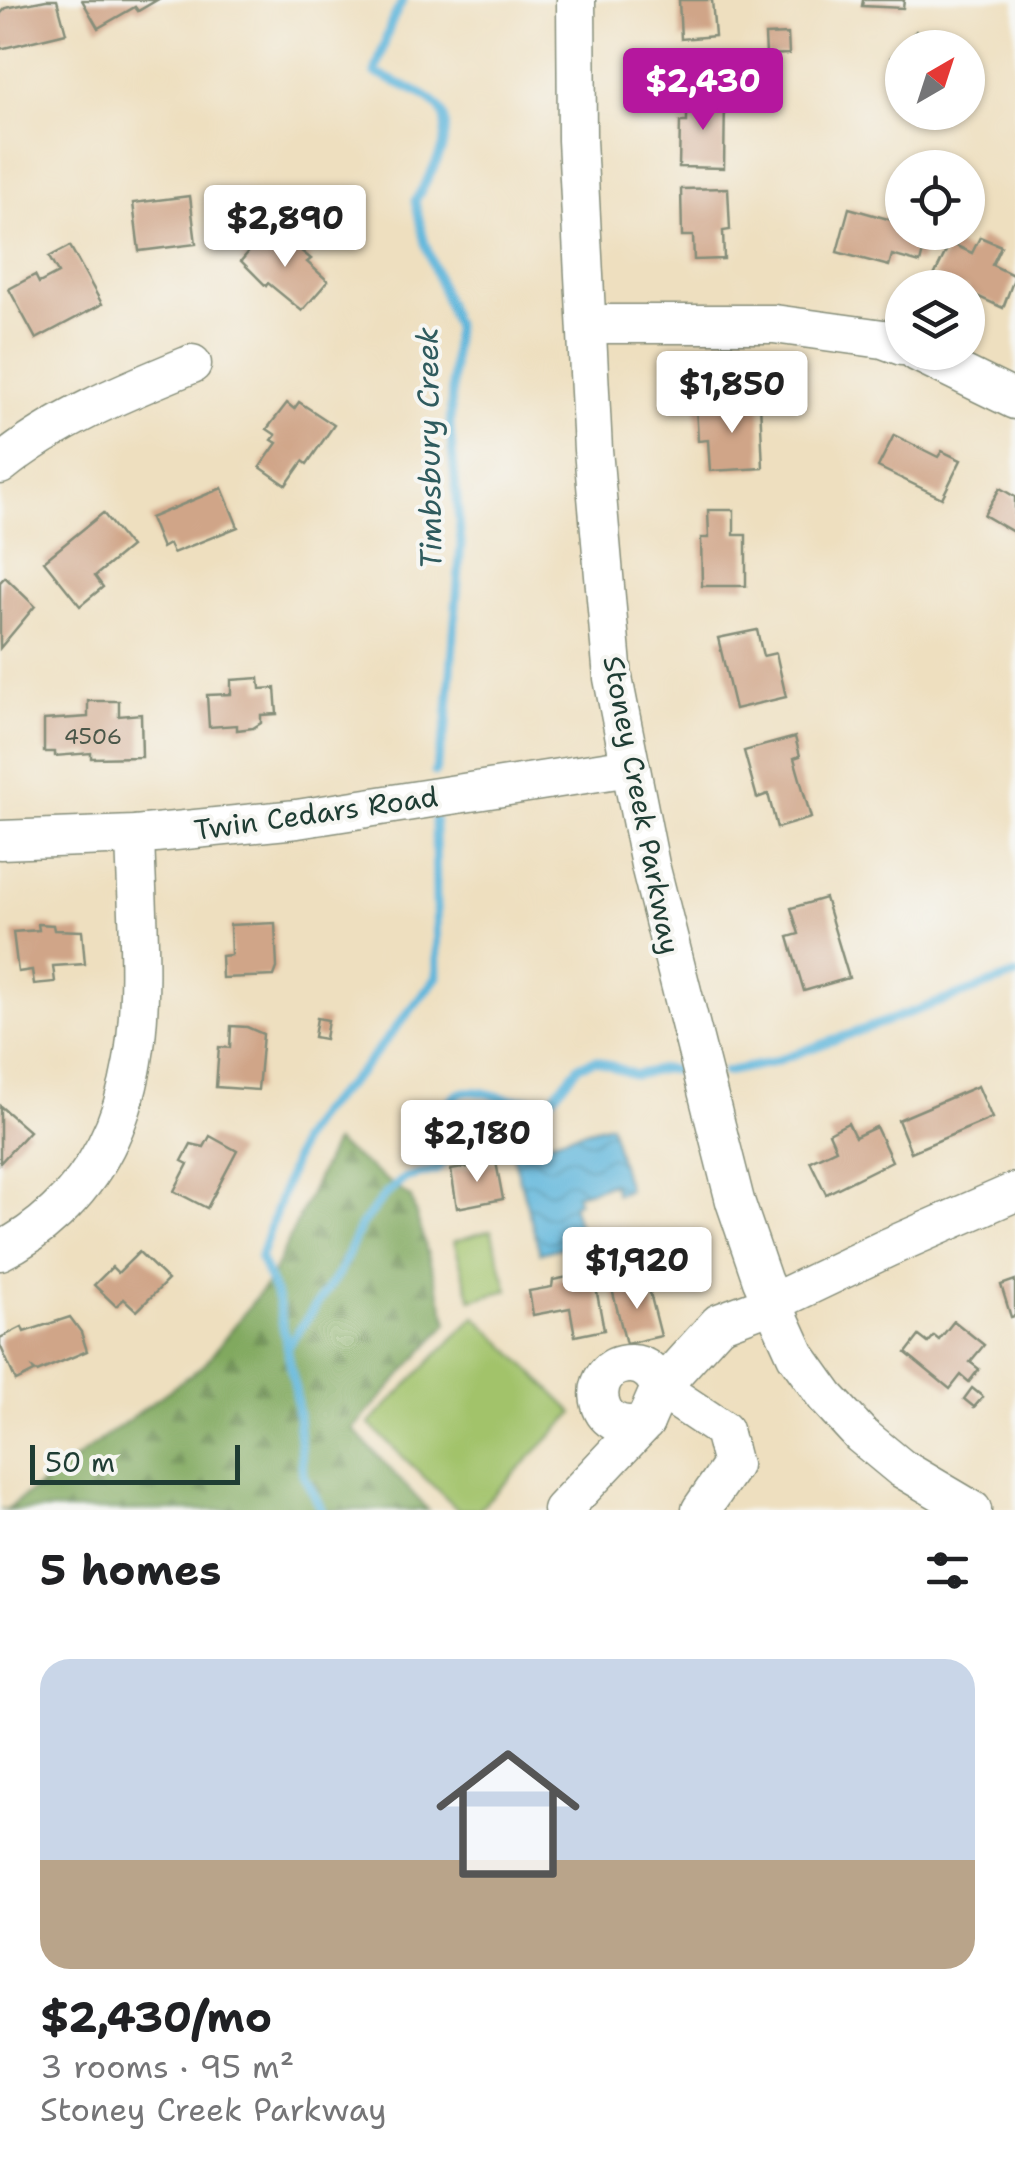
<!DOCTYPE html>
<html lang="en">
<head>
<meta charset="utf-8">
<style>
	body { margin:0; font-family:"Shantell Sans",sans-serif; background:#f2f2f2; color:#202124; height:100vh; display:flex; flex-direction:column; font-size:38px; white-space:nowrap }
	* { box-sizing:border-box; margin:0 }
	p { font-size:32px; color:#757577 }
	.icon { flex:none; width:55px; height:55px; fill:none; stroke:currentColor; stroke-width:2; stroke-linecap:round; stroke-linejoin:round }
	.map { position:relative; height:1510px; overflow:hidden }
	.sheet { display:flex; flex-direction:column; background:#fff; flex:1 }
	.sheet>* { flex:none }
	.needle { width:65px; rotate:39deg }
	.buttons { position:absolute; left:885px; top:30px; display:grid; gap:20px }
	.buttons a { display:grid; place-items:center; width:100px; height:100px; border-radius:50%; background:#fff; box-shadow:0 2px 8px #0004; font-size:50px }
	.scale { position:absolute; left:30px; bottom:25px; width:210px; box-sizing:border-box; padding-left:10px; border:5px solid #1f3d34; border-top:0; font-size:28px; line-height:35px; white-space:nowrap; color:#1f3d34; -webkit-text-stroke:8px #f6f6f2; paint-order:stroke }
	.price { position:absolute; translate:-50% -85px; padding:0 22px; border-radius:10px; background:#fff; color:#222; font-size:32px; line-height:65px; filter:drop-shadow(0 2px 5px #0008) }
	.price::after { content:''; position:absolute; left:50%; top:60px; width:30px; height:22px; margin-left:-15px; background:inherit; clip-path:polygon(0 0,100% 0,50% 100%) }
	.price.current { background:#b5179e; color:#fff }
	ul { padding:0; list-style:none }
	li { display:grid; align-content:center; gap:20px; height:530px; padding:0 40px }
	li span { display:grid; place-items:center; height:310px; border-radius:30px; color:#555 }
	li>.icon { margin-inline-start:auto }
	span .icon { width:180px; height:180px; fill:#fffc; stroke-width:1 }
	li b { font-size:42px }
	h2 { display:flex; justify-content:space-between; align-items:center; height:120px; padding:0 40px; font-size:42px }
	.map>svg:first-child { display:block }
	.grass { fill:#a2c36b; stroke:#608050; stroke-width:2.5 }
	.forest { fill:url(#forest-firs); stroke:#50734a; stroke-width:2.5 }
	.water { fill:url(#water-waves); stroke:#3e7a88; stroke-width:2.5 }
	.lines { fill:none; stroke-linecap:round; stroke-linejoin:round }
	.stream { stroke:#5eb6db; stroke-width:9 }
	.building { fill:#d0a588 }
	.minor-casing { stroke:#868e7a; stroke-width:41 }
	.minor { stroke:#fff; stroke-width:38 }
	.labels { text-anchor:middle; dominant-baseline:central; stroke-width:8; stroke-linejoin:round; paint-order:stroke }
	.number-label { font-size:22px; fill:#4b5749 }
	.street-label { font-size:28px; fill:#1f3d34; stroke:#f6f6f2 }
	.water-label { font-size:30px; font-style:italic; fill:#2f5b5e; stroke:#f6f6f2 }
</style>
</head>
<body>
<div class="map">
<svg width="1015" height="1510" viewBox="0 0 1015 1510">
	<defs>
		<pattern id="forest-firs" width="22" height="20" patternUnits="userSpaceOnUse" patternTransform="scale(2.5)"><rect width="22" height="20" fill="#81a95f"/><path d="M5 1l3.5 6h-7zM16 11l3.5 6h-7z" fill="#698b4f"/></pattern>
		<pattern id="water-waves" width="16" height="10" patternUnits="userSpaceOnUse" patternTransform="scale(2.5)"><rect width="16" height="10" fill="#5eb6db"/><path d="M0 5q4-4 8 0t8 0" fill="none" stroke="#4d95b2"/></pattern>
	</defs>
	<rect width="100%" height="100%" fill="#f6f6f2"/>
	<filter id="ink" filterUnits="userSpaceOnUse"><feTurbulence type="fractalNoise" baseFrequency=".01" numOctaves="2"/><feDisplacementMap in="SourceGraphic" scale="20" xChannelSelector="R" yChannelSelector="G"/><feConvolveMatrix kernelMatrix="1 2 1 2 8 2 1 2 1" color-interpolation-filters="sRGB"/></filter>
	<filter id="wash" filterUnits="userSpaceOnUse"><feTurbulence type="fractalNoise" baseFrequency=".0048" numOctaves="4" result="noise"/><feDisplacementMap in="SourceGraphic" scale="40" xChannelSelector="R" yChannelSelector="G"/><feGaussianBlur stdDeviation="2.25" result="paint"/><feColorMatrix in="noise" values="0 0 0 0 0 0 0 0 0 0 0 0 0 0 0 0 0 1.4 0 .05"/><feComposite in="paint" operator="in"/></filter>
	<g filter="url(#wash)">
		<rect width="100%" height="100%" fill="#eedfbf"/>
		<!-- grass -->
		<g class="grass">
			<polygon points="491,1230 508,1290 471,1300 454,1241"/>
			<polygon points="475,1316 574,1413 478,1510 458,1510 369,1424"/>
		</g>
		<!-- forest -->
		<polygon class="forest" points="334,1142 411,1198 448,1323 353,1429 428,1510 0,1510 7,1509 205,1364 271,1278"/>
		<!-- water -->
		<polygon class="water" points="610,1124 628,1190 616,1194 613,1184 576,1194 578,1202 572,1204 583,1242 540,1253 512,1151"/>
		<g class="lines">
			<!-- stream -->
			<g class="stream">
				<path d="M403,0L391,23L375,73C394,82 416,89 432,101C465,125 429,176 415,201L425,243L455,325L450,427L461,543L447,723L435,772"/>
				<polyline points="725,1072 770,1063 1015,975"/>
				<path d="M287,1347L340,1271L361,1225L385,1195L405,1178L436,1170L463,1141L441,1118C453,1079 481,1093 509,1099C522,1101 538,1099 551,1099L579,1066L596,1060L635,1075L662,1069L677,1070"/>
				<polyline points="322,1510 303,1474 296,1394 278,1300 260,1258 300,1141 317,1115 361,1071 437,977 435,820"/>
			</g>
		</g>
		<g id="blocks">
			<!-- building -->
			<g class="building">
				<polygon points="46,0 57,0 66,33 0,49 0,14 6,8"/>
				<polygon points="82,0 157,0 138,11 135,7 98,28"/>
				<polygon points="679,0 712,0 715,36 681,39"/>
				<polygon points="863,0 904,0 903,8 862,6"/>
				<polygon points="916,31 932,48 902,48 902,68 891,57"/>
				<polygon points="788,34 789,54 766,55 765,35"/>
				<polygon points="687,95 725,95 724,168 679,167 680,122 687,122"/>
				<polygon points="728,188 730,230 723,231 724,259 694,260 693,236 682,236 681,189"/>
				<polygon points="190,196 196,244 139,251 133,203"/>
				<polygon points="849,208 902,223 902,232 928,232 920,263 892,255 889,266 837,252"/>
				<polygon points="267,230 290,250 294,245 311,259 307,262 328,281 302,311 268,283 266,286 241,261"/>
				<polygon points="980,237 1001,246 992,265 1015,276 1003,308 968,292 968,288 959,288 934,276 950,243 972,253"/>
				<polygon points="70,246 102,304 36,339 9,289 35,275 39,283 58,273 49,257"/>
				<polygon points="299,402 334,425 307,464 303,461 286,485 260,467 277,443 272,440 276,435 267,429 287,403 294,409"/>
				<polygon points="760,403 763,468 710,471 708,440 698,441 696,406"/>
				<polygon points="894,435 938,457 942,451 961,460 942,498 878,467"/>
				<polygon points="222,488 238,527 173,553 169,544 162,548 150,518"/>
				<polygon points="1000,488 1015,497 1015,533 984,515"/>
				<polygon points="708,510 734,510 734,535 746,535 746,586 702,586 701,538 709,538"/>
				<polygon points="103,513 130,547 95,576 103,587 80,606 44,561"/>
				<polygon points="5,577 35,606 0,648 0,582"/>
				<polygon points="757,630 763,656 776,653 786,697 735,709 718,638"/>
				<polygon points="259,678 260,689 275,688 277,714 261,715 261,723 253,728 237,730 237,725 209,727 207,695 231,694 231,680"/>
				<polygon points="88,701 119,701 119,716 141,714 142,757 91,758 91,753 55,756 55,752 44,752 44,720 88,717"/>
				<polygon points="795,737 800,756 794,758 811,818 777,828 768,794 757,798 744,751"/>
				<polygon points="825,898 849,978 804,991 788,937 799,934 791,908"/>
				<polygon points="275,923 277,968 274,976 222,978 221,956 231,955 230,925"/>
				<polygon points="38,924 53,925 54,930 82,931 85,964 53,966 55,982 34,984 32,970 18,972 13,932 39,930"/>
				<polygon points="317,1018 328,1020 325,1039 314,1037"/>
				<polygon points="231,1026 247,1027 263,1034 258,1090 216,1087 219,1047 230,1048"/>
				<polygon points="978,1086 992,1118 911,1152 898,1120"/>
				<polygon points="0,1106 29,1131 0,1163"/>
				<polygon points="848,1123 855,1137 876,1127 892,1161 826,1194 810,1161 836,1149 829,1133"/>
				<polygon points="210,1136 237,1151 207,1208 174,1191 188,1164 182,1161 191,1144 204,1147"/>
				<polygon points="496,1162 503,1199 457,1208 451,1170"/>
				<polygon points="139,1252 168,1280 137,1311 124,1299 116,1306 94,1285 112,1267 118,1273"/>
				<polygon points="593,1272 604,1330 575,1336 570,1308 533,1315 529,1291 552,1287 553,1280"/>
				<polygon points="1015,1280 1015,1316 1011,1317 1001,1285"/>
				<polygon points="647,1281 661,1336 626,1344 612,1289"/>
				<polygon points="70,1317 81,1332 87,1351 37,1372 33,1369 34,1372 16,1381 0,1345 0,1338 22,1327 24,1332"/>
				<polygon points="954,1321 984,1345 970,1362 979,1369 969,1382 961,1375 950,1389 906,1353 919,1336 928,1343 934,1336 939,1340"/>
				<polygon points="972,1388 983,1397 974,1407 964,1399"/>
			</g>
		</g>
	</g>
	<g filter="url(#ink)">
		<use href="#blocks" fill-opacity="0" stroke="#868e7a" stroke-width="2.5"/>
		<g class="lines">
			<!-- minor casing -->
			<g class="minor-casing">
				<g id="minor">
					<polyline points="576,0 577,140 593,450 613,678 650,865 735,1201 762,1280 796,1355 826,1397 861,1435 901,1468 972,1510"/>
					<polyline points="587,324 774,324 883,339 902,346"/>
					<polyline points="917,352 1015,400"/>
					<path d="M0,465C56,419 126,391 192,364"/>
					<polyline points="0,840 135,835 297,819 630,767"/>
					<path d="M0,1251C21,1241 39,1228 56,1212C162,1114 138,965 135,835"/>
					<polyline points="562,1510 645,1422"/>
					<path d="M701,1510L732,1465L723,1430L660,1388L645,1422C591,1441 583,1363 631,1364C646,1364 655,1375 660,1388L719,1323L772,1303L887,1248L1015,1192"/>
				</g>
			</g>
			<!-- minor -->
			<use href="#minor" class="minor"/>
		</g>
	</g>
	<g class="labels">
		<!-- number labels -->
		<g class="number-label">
			<text x="93" y="736">4506</text>
		</g>
		<!-- street labels -->
		<g class="street-label">
			<text transform="translate(642 805) rotate(79)">Stoney Creek Parkway</text>
			<text transform="translate(316 813) rotate(-8)">Twin Cedars Road</text>
		</g>
		<!-- water labels -->
		<g class="water-label">
			<text transform="translate(429 448) rotate(-91)">Timbsbury Creek</text>
		</g>
	</g>
</svg>
<div class="buttons">
<a><svg class="needle" viewBox="-14 -14 28 28"><path d="M0-13l5 13h-10z" fill="#e53935"/><path d="M0 13l5-13h-10z" fill="#757577"/></svg></a>
<a><svg class="icon" aria-label="locate" viewBox="0 0 24 24"><circle cx="12" cy="12" r="6"/><path d="M12 2v4M12 18v4M2 12h4M18 12h4"/></svg></a>
<a><svg class="icon" aria-label="layers" viewBox="0 0 24 24"><path d="M12 4l9 5-9 5-9-5zM3 14l9 5 9-5"/></svg></a>
</div>
<div class="scale">50 m</div>
<b class="price current" style="left:703px;top:133px">$2,430</b>
<b class="price" style="left:285px;top:270px">$2,890</b>
<b class="price" style="left:732px;top:436px">$1,850</b>
<b class="price" style="left:477px;top:1185px">$2,180</b>
<b class="price" style="left:637px;top:1312px">$1,920</b>
</div>
<section class="sheet">
<h2>5 homes<svg class="icon" aria-label="filters" viewBox="0 0 24 24"><path d="M4 7h16M4 17h16"/><circle cx="9" cy="7" r="2"/><circle cx="15" cy="17" r="2"/></svg></h2>
<ul>
<li><span style="background:linear-gradient(#c9d6e8 65%,#b9a48a 0)"><svg class="icon" aria-label="home" viewBox="0 0 24 24"><path d="M3 11l9-7 9 7M6 9v11h12V9"/></svg></span><div><b>$2,430/mo</b><p>3 rooms · 95 m²</p><p>Stoney Creek Parkway</p></div></li>
</ul>
</section>
</body>
</html>
